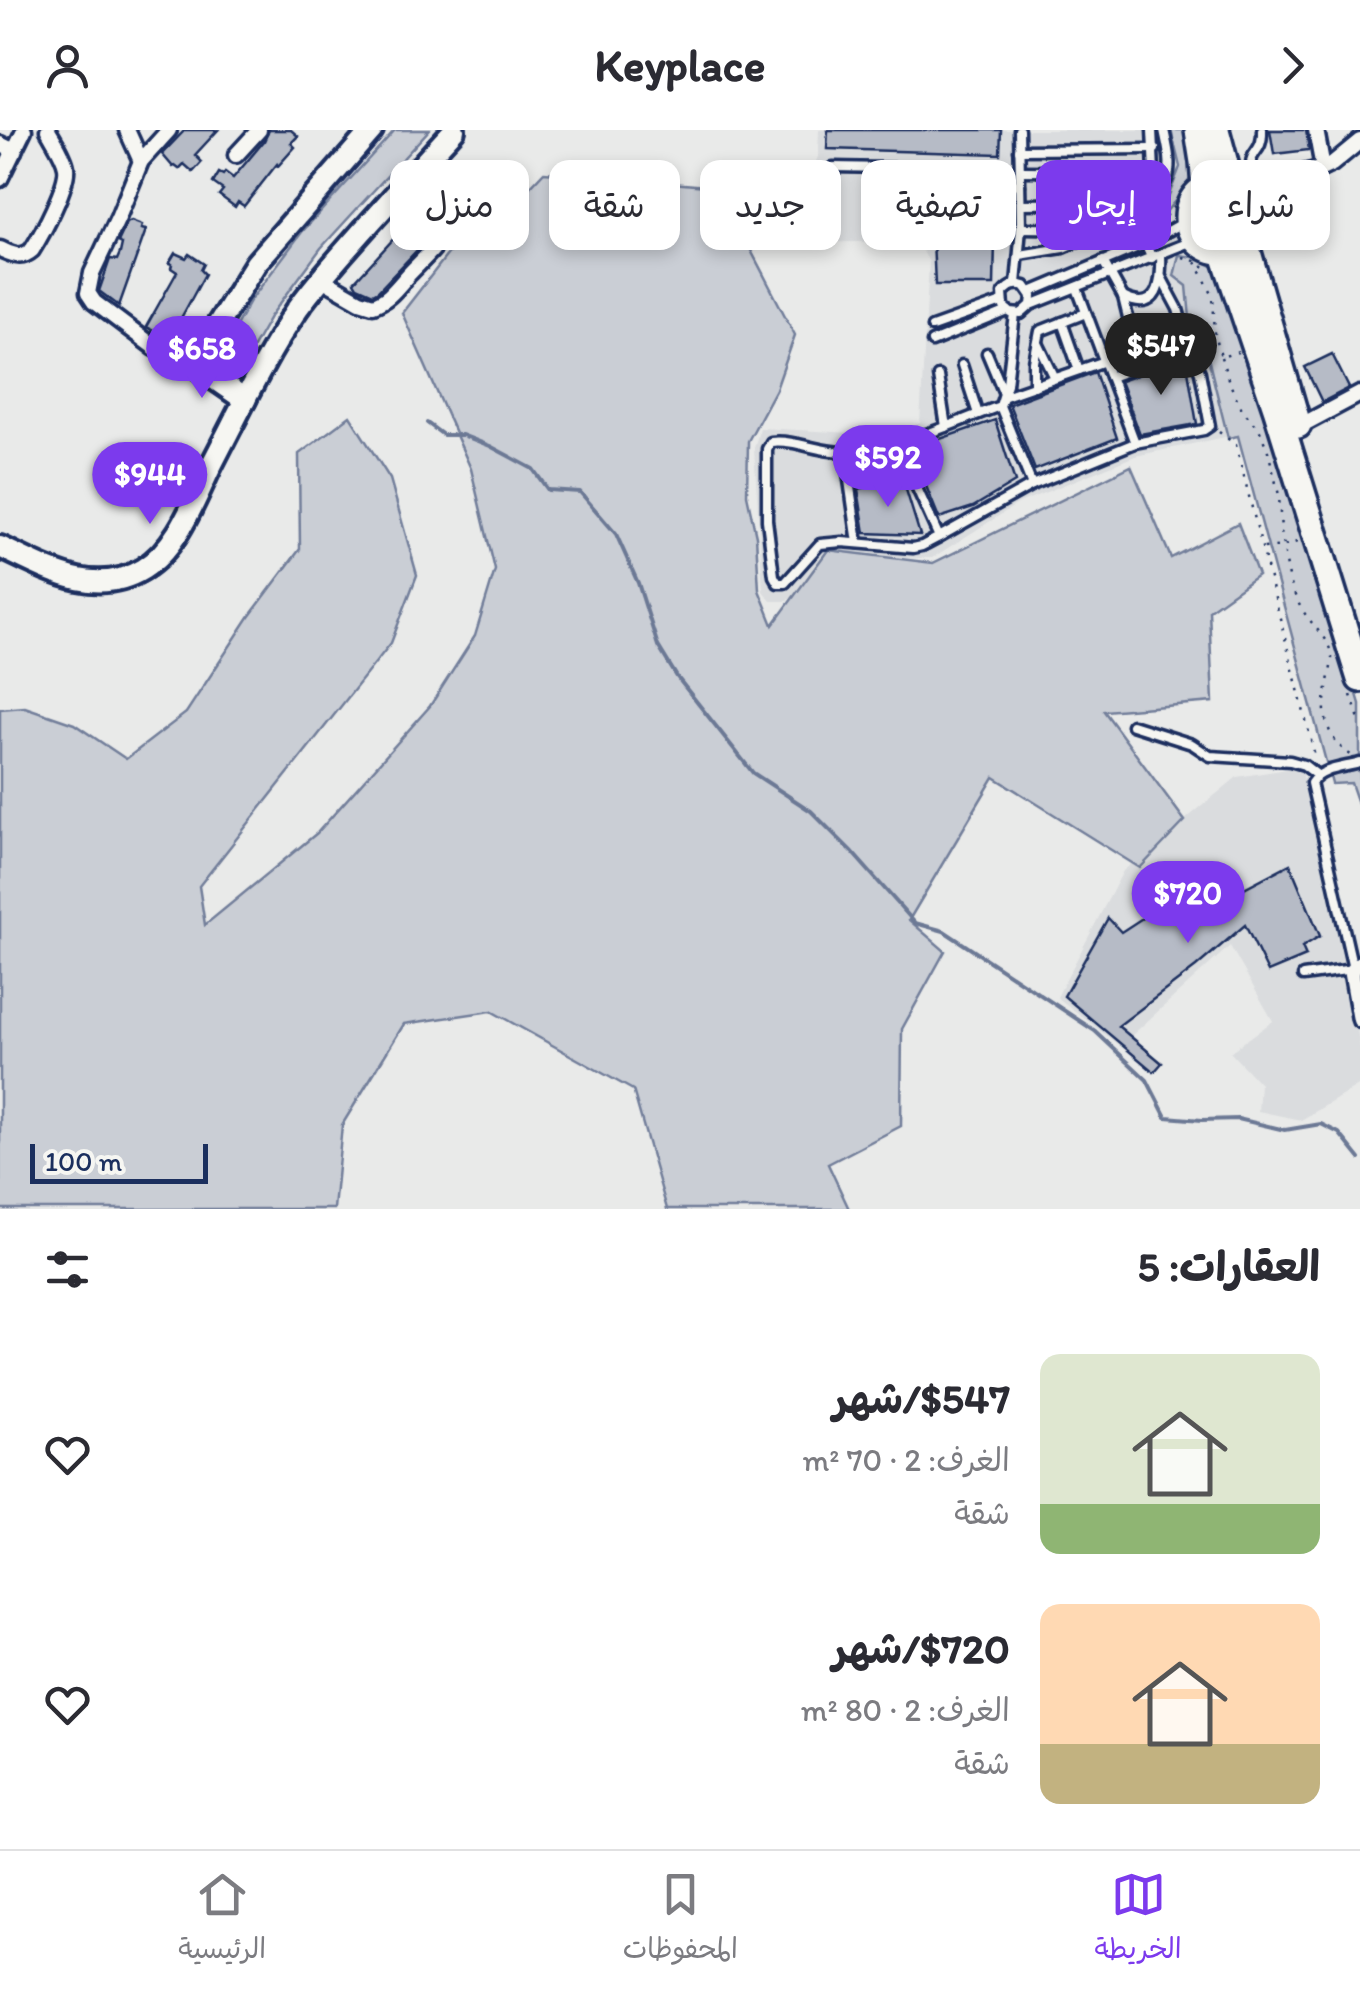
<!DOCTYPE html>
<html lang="ar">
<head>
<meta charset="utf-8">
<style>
	body { margin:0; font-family:Itim,"Playpen Sans Arabic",sans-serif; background:#f2f2f3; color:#2b2b33; direction:rtl; height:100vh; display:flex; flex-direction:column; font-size:38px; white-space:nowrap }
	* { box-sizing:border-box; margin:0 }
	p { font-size:32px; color:#7c7c81 }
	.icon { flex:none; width:55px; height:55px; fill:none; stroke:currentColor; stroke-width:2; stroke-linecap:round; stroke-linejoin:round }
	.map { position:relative; height:1079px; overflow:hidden; direction:ltr }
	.sheet { display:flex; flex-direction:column; background:#fff; flex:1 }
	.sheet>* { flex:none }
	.banner { position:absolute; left:30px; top:30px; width:1300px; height:90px; direction:rtl; display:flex; gap:20px }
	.scale { position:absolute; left:30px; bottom:25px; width:178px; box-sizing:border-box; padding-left:10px; border:5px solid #1b2f5e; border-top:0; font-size:28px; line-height:35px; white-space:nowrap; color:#1b2f5e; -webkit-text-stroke:8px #f6f6f2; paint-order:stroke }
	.price { position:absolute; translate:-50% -85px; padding:0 22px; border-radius:35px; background:#7c3aed; color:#fff; font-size:32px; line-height:65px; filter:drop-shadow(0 2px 5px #0008) }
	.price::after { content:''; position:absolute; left:50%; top:60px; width:30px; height:22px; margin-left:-15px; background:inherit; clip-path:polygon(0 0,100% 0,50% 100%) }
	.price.selected { background:#222; color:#fff }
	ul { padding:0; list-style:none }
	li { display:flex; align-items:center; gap:30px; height:250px; padding:0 40px }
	li span { display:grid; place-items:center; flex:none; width:280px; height:200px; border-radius:20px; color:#555 }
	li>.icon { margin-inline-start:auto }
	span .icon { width:120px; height:120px; fill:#fffc; stroke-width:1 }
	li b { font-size:42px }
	h2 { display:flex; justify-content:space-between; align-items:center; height:120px; padding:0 40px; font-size:42px }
	.tag { padding:0 35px; border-radius:20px; background:#fff; box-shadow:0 5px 15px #0003; font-size:35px; line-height:90px }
	.tag.selected { background:#7c3aed; color:#fff }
	header { display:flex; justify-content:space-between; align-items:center; height:130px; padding:0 40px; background:#fff; font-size:45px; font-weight:700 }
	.menu { display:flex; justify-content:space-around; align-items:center; height:140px; border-top:2px solid #e1e1e2; background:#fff; font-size:28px; color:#7c7c81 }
	.menu a { display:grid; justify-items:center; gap:5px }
	.menu .selected { color:#7c3aed }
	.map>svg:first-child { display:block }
	.built { fill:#dadcde }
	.green { fill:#caced5; stroke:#727e9a; stroke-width:2.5 }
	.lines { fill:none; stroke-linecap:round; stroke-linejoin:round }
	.stream { stroke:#6c7995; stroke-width:4 }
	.building { fill:#b6bbc6; stroke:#1b2f5e; stroke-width:2.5 }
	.lane-casing { stroke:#1b2f5e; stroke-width:15 }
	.street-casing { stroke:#1b2f5e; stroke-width:21 }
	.secondary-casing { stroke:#1b2f5e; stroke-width:28 }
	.highway-casing { stroke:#1b2f5e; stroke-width:32 }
	.path { stroke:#1b2f5e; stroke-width:2.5; stroke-dasharray:2.5 8; stroke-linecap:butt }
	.lane { stroke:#f6f6f2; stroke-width:8 }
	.street { stroke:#f6f6f2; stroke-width:14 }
	.secondary { stroke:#f6f6f2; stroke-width:20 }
	.highway { stroke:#f6f6f2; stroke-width:25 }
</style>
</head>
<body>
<header><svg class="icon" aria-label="forward" viewBox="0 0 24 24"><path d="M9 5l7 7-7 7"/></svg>Keyplace<svg class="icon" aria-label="person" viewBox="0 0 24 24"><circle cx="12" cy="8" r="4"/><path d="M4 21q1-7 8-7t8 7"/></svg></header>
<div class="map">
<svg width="1360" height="1079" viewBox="0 0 1360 1079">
	<rect width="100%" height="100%" fill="#e9eae9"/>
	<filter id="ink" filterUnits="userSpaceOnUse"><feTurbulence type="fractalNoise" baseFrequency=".01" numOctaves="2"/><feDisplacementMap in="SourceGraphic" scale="20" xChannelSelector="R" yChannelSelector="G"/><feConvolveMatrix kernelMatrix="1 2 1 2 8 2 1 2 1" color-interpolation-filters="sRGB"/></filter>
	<g filter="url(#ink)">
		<!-- built -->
		<g class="built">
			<polygon points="819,0 1166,0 1230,306 1135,326 1019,373 932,428 830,427 800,464 785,471 771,471 763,461 754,318 760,298 892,305 920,293 929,132 919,115 911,111 797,113 796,73 818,27"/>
			<polygon points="1301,637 1345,830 1360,917 1360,955 1301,990 1258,981 1260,954 1230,922 1273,891 1230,816 1120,916 1057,867 1123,741 1237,647"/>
		</g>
		<!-- green -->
		<g class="green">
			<polygon points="395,0 429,0 321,118 270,187 234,250 213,237 250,171 302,102"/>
			<polygon points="1171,0 1187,0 1194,43 1180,65 1154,96 1146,92 1169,65 1180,37"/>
			<polygon points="544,42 718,57 795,205 776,259 748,311 747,365 756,406 759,460 773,495 828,420 933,433 1131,336 1171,428 1238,393 1258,445 1209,480 1213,572 1104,581 1185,691 1140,738 994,647 909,790 945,821 902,899 901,996 828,1034 849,1079 667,1079 633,960 491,881 404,894 342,995 334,1079 0,1079 0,579 25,577 74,594 126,629 186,583 249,487 300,419 299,324 350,286 390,349 417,445 391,513 199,756 205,795 317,703 430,576 475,506 495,440 471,339 402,183 465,102 490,99"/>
			<polygon points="1179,125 1194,127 1220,140 1282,317 1360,574 1360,679 1351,653 1332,654 1238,306 1228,308 1199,192 1190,188 1187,156 1174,146"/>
		</g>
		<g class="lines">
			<!-- stream -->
			<polyline class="stream" points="427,293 443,305 462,305 490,316 533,339 548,360 580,362 616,404 638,453 658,516 677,547 753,643 811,681 852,722 915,793 944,801 1095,901 1147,950 1166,987 1202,990 1238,989 1285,1000 1321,994 1339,1003 1360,1029"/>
		</g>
		<!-- building -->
		<g class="building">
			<polygon points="185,0 218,0 195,25 202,32 193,42 184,34 179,39 175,36 173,37 162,24"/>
			<polygon points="269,0 291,0 298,6 291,13 295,17 278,36 277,34 244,76 238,72 235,77 219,65 223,60 213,53 219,43 223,45 225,42 233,48 264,11"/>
			<polygon points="828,0 1001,0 1000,24 827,19"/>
			<polygon points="1270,0 1306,0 1309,20 1274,24"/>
			<polygon points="419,81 433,91 430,94 434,98 418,119 378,161 373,164 357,157 354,152"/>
			<polygon points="131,91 142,95 141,99 146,100 119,176 99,161 110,129 117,130 120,123 122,114 118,112 127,93"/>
			<polygon points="933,109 995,110 994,155 935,155"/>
			<polygon points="175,123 186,128 189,124 204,134 201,140 205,144 169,210 162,207 160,209 151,202 152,200 146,197 177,142 171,138 172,134 169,133"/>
			<polygon points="1332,224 1349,258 1322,272 1305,237"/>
			<polygon points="1186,228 1197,294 1140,304 1120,251"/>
			<polygon points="1095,242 1117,308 1035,340 1009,274"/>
			<polygon points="995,290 1015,352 973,377 939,388 911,319"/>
			<polygon points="903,350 920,405 865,403 858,359"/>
			<polygon points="1290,734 1320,806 1302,817 1306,826 1268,842 1245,795 1196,837 1118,896 1162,933 1154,942 1064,866 1108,788 1121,802 1176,766 1231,739 1242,759"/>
		</g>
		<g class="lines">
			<!-- lane casing -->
			<g class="lane-casing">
				<g id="lane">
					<polyline points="1019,20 1155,19"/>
					<polyline points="833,37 942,39 966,50 1020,55"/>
					<polyline points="1020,41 1154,42 1152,0"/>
					<path d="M1257,54C1241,16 1263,31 1262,0"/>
					<polyline points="1021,98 1102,99"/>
					<polyline points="1020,125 1063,118 1106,99 1112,73 1021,74"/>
					<path d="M1152,128C1149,123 1148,118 1145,114C1139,107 1132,106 1131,96C1131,78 1163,67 1168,47C1172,32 1167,15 1164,0"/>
					<polyline points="1103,131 1123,167 1140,236"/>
					<polyline points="1161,147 1178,179 1184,201"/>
					<polyline points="1016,154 1021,98 1019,0"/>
					<polyline points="1077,158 1135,313"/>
					<polyline points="1031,162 1145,114 1188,90"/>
					<path d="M1123,167C1159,185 1162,152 1161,124"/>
					<path d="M1031,175L1032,166L1025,156C1015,153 1010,155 1003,163L1004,177L1011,183L1021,184L1031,175L1195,110"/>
					<polyline points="1015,184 1007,254 1000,276 1032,355"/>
					<polyline points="1062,192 1079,240"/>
					<polyline points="932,197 1002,172"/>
					<polyline points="932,212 1008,181"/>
					<polyline points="1038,213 1055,248"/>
					<polyline points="987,223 1005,266 1105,231"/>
					<polyline points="962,235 978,284"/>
					<polyline points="938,246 946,297"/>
					<polyline points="1034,256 1034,232 1040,201 1086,183"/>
					<path d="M897,314L939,407L922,416L913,418L842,412L820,414L785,453H778L774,446L767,390V319L771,312C796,309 823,324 849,322C902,318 950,294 1000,276"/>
					<polyline points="845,322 858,413"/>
					<polyline points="939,407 1032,355 1135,313 1204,300 1210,296 1200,242 1191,222 1186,220 1110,247"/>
					<polyline points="1132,595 1192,614 1210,626 1290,631 1304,635 1317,645"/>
					<path d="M1303,846L1353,839L1311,653C1321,638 1343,638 1360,633"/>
				</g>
			</g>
			<!-- street casing -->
			<g class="street-casing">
				<g id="street">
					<polyline points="127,0 141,31"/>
					<polyline points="169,0 141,31 118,88 92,143 88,163 94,172 155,218 194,233"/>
					<polyline points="1316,0 1323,38"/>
					<polyline points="0,14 14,21"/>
					<polyline points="236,25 259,0"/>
					<polyline points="0,49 24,0"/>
					<polyline points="1243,59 1323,38 1332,34 1360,11"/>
					<path d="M0,119C12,124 21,130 32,120C42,104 69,54 66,37C64,25 54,11 48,0"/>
					<path d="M320,148L360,171L373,175C389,170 398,156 409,144C420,132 438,117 445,101C454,78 439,45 432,23"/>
					<polyline points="1298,297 1360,264"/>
					<polyline points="1360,833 1353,839 1352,845 1360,890"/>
				</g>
			</g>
			<!-- secondary casing -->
			<g class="secondary-casing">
				<g id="secondary">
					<polyline points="245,270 200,239 194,233 256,133 372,0"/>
					<path d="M0,417C45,438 95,469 143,439C179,417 195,368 213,332C240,280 265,227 298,178C319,149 343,123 367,96C396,64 424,32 454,0"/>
				</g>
			</g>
			<!-- highway casing -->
			<g class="highway-casing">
				<g id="highway">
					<polyline points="1198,0 1203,32 1205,57"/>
					<polyline points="1216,0 1227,41 1233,54"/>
					<circle cx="1222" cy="87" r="34"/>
					<polyline points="1245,112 1298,295"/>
					<polyline points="1223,121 1277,281 1360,549"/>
				</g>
			</g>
			<!-- path -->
			<g class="path">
				<polyline points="1158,94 1186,63"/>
				<polyline points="1183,127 1195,131 1211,141"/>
				<polyline points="1196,132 1213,166 1215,204 1221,227 1238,222"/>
				<polyline points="1221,227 1229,252 1242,279 1260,301 1268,321 1279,365 1281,402 1284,416 1264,418"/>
				<polyline points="1219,302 1236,315 1316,630"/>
				<path d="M1297,412L1284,416C1286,436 1290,458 1300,476C1308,491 1331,511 1332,527C1332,537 1328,548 1327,558C1321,585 1327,610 1351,625"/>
				<polyline points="1351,565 1360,592"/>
			</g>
			<!-- lane -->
			<use href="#lane" class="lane"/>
			<!-- street -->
			<use href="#street" class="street"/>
			<!-- secondary -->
			<use href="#secondary" class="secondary"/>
			<!-- highway -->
			<use href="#highway" class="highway"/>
		</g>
	</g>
</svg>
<div class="scale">100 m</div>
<b class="price selected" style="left:1161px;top:268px">$547</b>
<b class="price" style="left:202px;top:271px">$658</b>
<b class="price" style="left:888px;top:380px">$592</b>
<b class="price" style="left:150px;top:397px">$944</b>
<b class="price" style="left:1188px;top:816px">$720</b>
<div class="banner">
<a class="tag">شراء</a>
<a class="tag selected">إيجار</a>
<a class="tag">تصفية</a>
<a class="tag">جديد</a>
<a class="tag">شقة</a>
<a class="tag">منزل</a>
</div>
</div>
<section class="sheet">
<h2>العقارات: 5<svg class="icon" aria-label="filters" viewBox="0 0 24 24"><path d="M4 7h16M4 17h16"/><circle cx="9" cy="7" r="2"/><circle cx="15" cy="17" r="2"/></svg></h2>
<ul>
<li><span style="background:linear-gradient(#dfe7d0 75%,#8fb573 0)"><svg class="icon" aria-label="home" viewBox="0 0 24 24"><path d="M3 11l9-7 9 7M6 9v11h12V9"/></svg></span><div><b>$547/شهر</b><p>الغرف: 2 · 70 m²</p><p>شقة</p></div><svg class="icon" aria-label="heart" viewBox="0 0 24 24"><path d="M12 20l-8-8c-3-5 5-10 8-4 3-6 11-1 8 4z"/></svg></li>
<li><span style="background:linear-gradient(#ffd9b3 70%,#c2b280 0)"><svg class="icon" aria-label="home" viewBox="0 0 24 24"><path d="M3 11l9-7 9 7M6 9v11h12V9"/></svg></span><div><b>$720/شهر</b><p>الغرف: 2 · 80 m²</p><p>شقة</p></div><svg class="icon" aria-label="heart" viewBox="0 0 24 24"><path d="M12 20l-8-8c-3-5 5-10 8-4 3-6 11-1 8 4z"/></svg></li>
</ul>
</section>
<nav class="menu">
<a class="selected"><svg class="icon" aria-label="map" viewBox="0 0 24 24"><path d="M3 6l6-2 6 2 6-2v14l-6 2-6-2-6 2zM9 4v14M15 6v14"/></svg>الخريطة</a>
<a><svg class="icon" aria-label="saved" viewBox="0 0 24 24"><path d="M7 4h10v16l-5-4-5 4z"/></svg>المحفوظات</a>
<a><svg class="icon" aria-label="home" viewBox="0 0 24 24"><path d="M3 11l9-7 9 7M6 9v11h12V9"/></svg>الرئيسية</a>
</nav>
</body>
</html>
